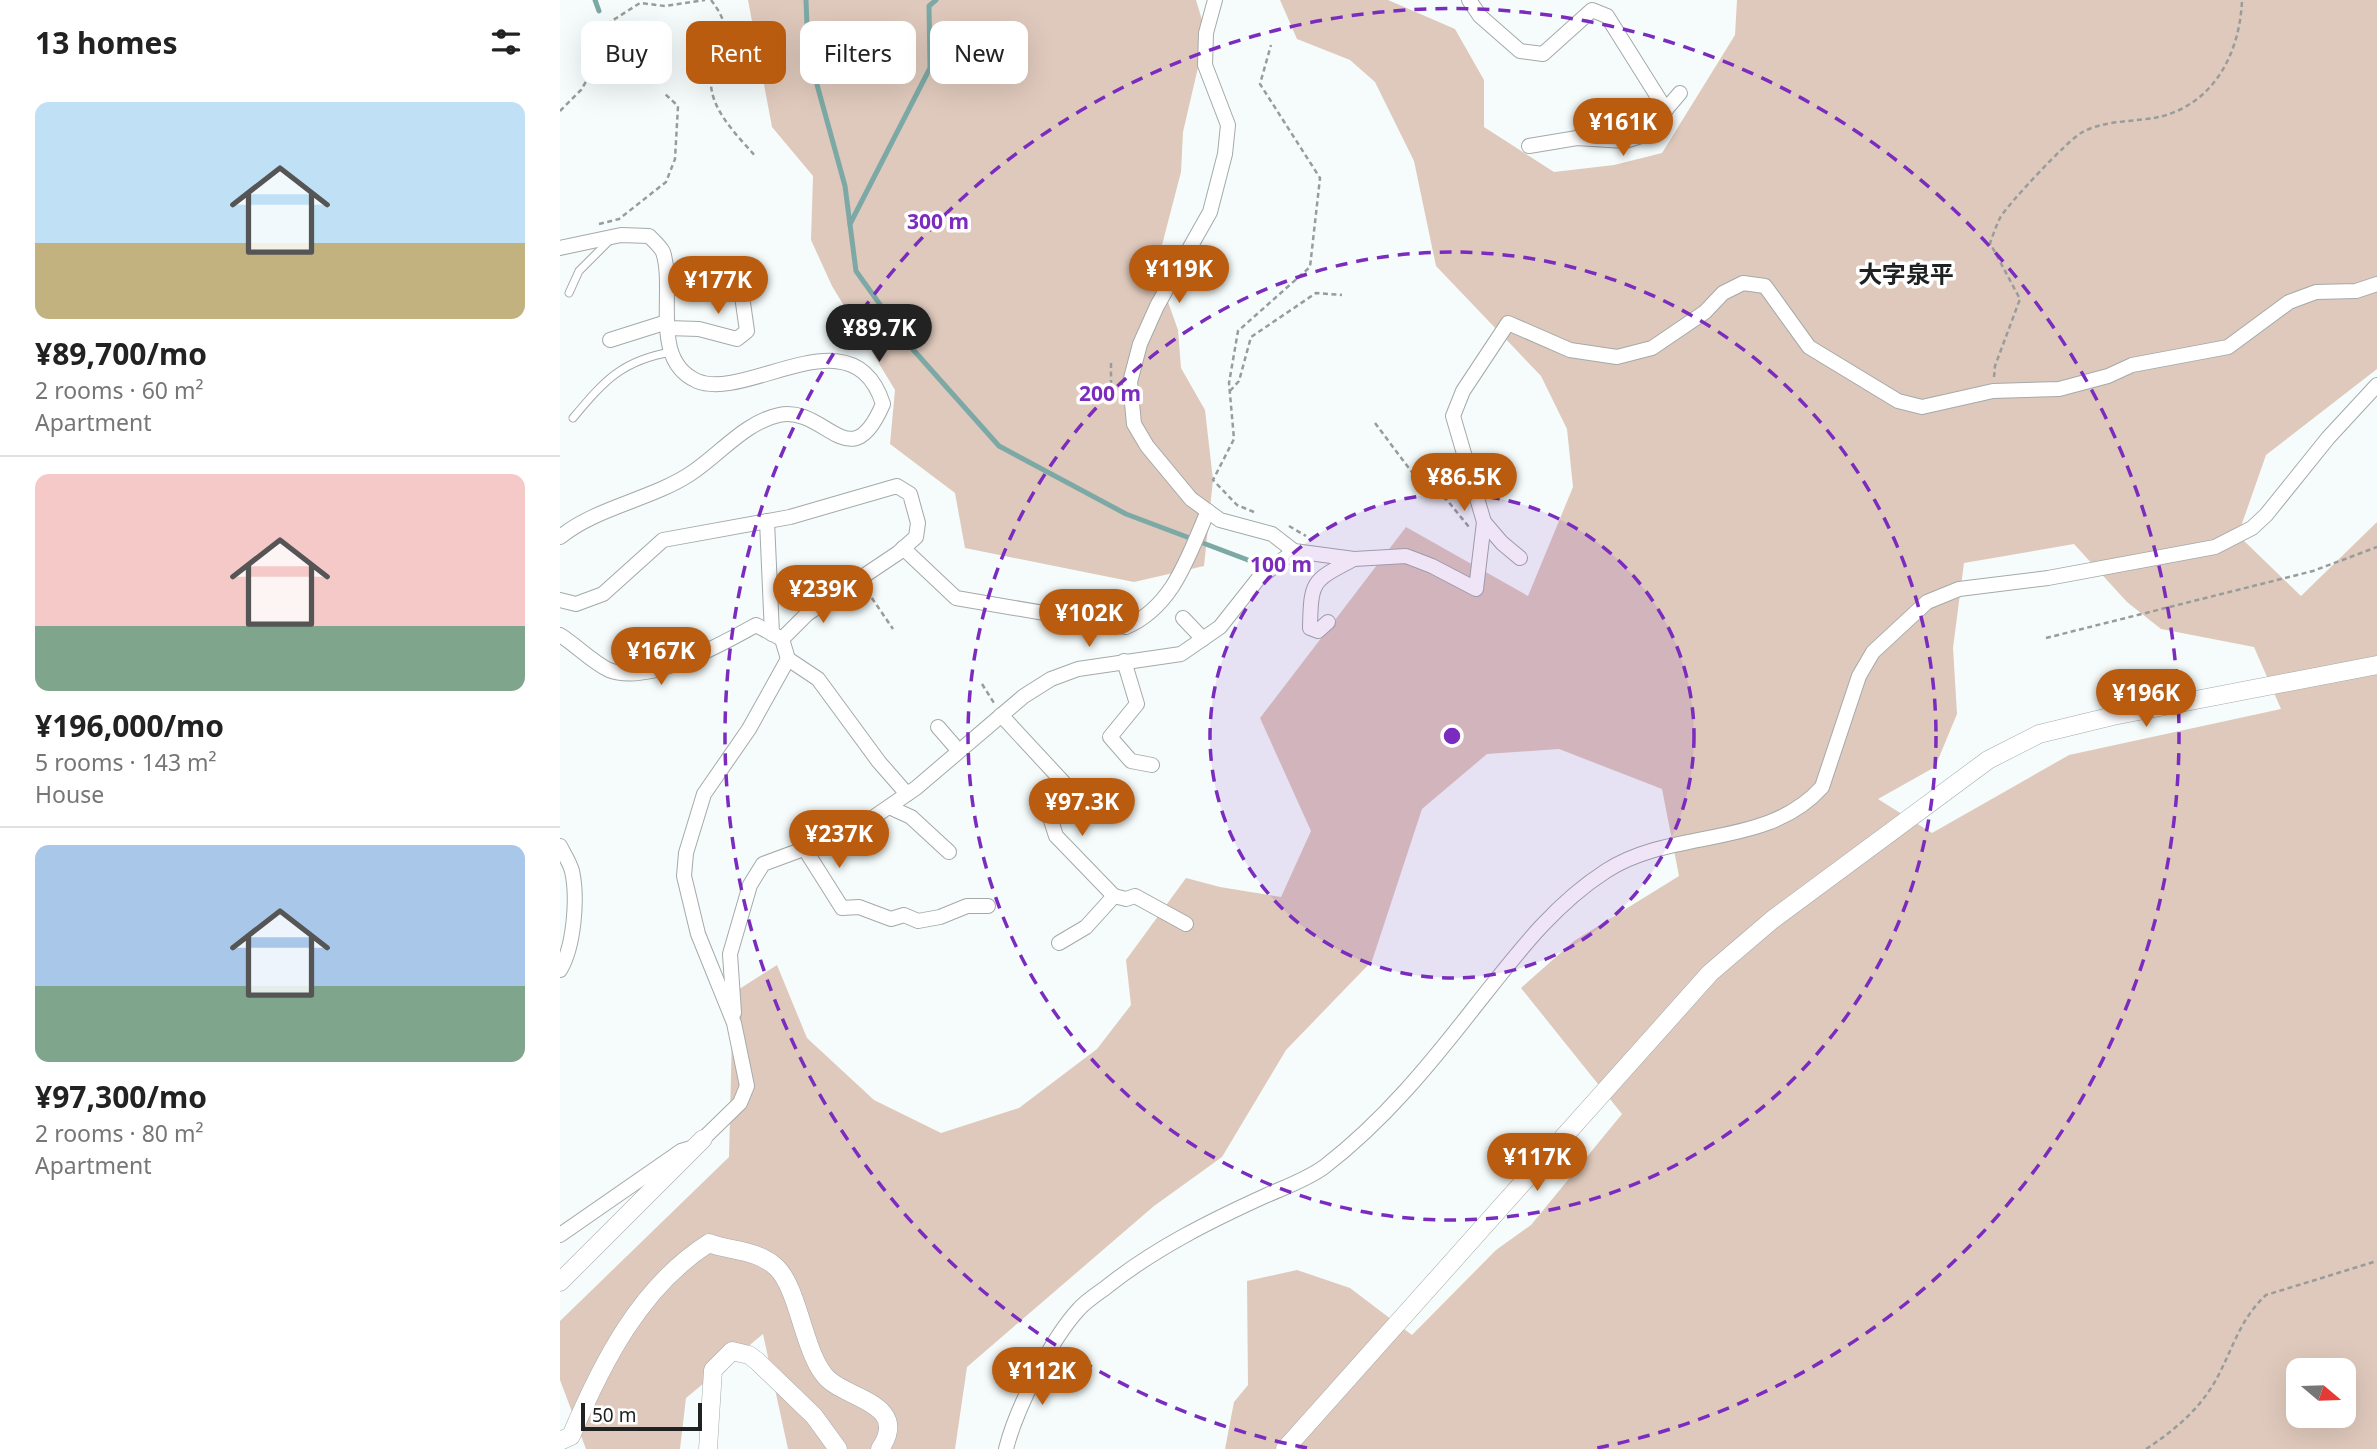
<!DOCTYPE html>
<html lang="en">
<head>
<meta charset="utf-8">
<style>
	body { margin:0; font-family:"Noto Sans","Noto Sans JP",sans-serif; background:#f6f6f6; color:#222; height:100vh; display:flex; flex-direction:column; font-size:26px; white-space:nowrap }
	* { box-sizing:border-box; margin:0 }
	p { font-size:23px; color:#767676 }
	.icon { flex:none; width:38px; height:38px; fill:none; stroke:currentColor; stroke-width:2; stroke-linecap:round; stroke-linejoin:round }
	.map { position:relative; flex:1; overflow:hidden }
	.sheet { display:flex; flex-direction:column; background:#fff; width:560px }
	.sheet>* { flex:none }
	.banner { position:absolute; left:21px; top:21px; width:665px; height:63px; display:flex; gap:14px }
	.needle { width:46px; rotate:109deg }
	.tools { position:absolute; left:1726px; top:1358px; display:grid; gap:14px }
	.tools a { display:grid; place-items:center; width:70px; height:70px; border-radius:14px; background:#fff; box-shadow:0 7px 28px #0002; font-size:35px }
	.scale { position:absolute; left:21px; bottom:18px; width:121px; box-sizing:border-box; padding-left:7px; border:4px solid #202222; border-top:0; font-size:19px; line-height:24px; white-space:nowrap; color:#202222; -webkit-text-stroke:5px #fff; paint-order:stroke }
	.price { position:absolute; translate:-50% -60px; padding:0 16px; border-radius:24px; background:#ba5c0f; color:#fff; font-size:23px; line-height:46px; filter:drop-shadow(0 2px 4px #0008) }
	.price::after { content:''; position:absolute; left:50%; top:42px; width:21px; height:16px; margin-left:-10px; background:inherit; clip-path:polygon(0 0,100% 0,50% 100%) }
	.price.current { background:#222; color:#fff }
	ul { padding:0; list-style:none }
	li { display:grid; align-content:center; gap:14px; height:371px; padding:0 35px }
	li+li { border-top:2px solid #e0e0e0 }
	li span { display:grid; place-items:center; height:217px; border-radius:14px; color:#555 }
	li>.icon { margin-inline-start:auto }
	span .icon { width:126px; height:126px; fill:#fffc; stroke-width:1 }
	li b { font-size:30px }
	h2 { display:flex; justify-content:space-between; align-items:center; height:84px; padding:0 35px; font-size:30px }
	.tag { padding:0 24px; border-radius:14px; background:#fff; box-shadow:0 7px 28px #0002; font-size:24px; line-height:63px }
	.tag.current { background:#ba5c0f; color:#fff }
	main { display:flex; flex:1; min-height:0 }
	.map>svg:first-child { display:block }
	.green { fill:#dfc9bc; fill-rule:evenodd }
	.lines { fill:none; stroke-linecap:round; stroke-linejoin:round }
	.stream { stroke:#7ca9a5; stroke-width:5 }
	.service-casing { stroke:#a4aaa9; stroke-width:9 }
	.minor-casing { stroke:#a4aaa9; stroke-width:16 }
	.tertiary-casing { stroke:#a4aaa9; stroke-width:19 }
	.path { stroke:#989d9c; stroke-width:2.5; stroke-dasharray:5 3.5; stroke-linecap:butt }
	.service { stroke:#fff; stroke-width:7 }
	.minor { stroke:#fff; stroke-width:14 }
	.tertiary { stroke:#fff; stroke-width:18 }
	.ring { fill:none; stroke:#7b2cbf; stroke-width:3.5; stroke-dasharray:12 9 }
	.labels { text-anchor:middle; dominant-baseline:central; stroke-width:7; stroke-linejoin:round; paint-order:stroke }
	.quarter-label { font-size:24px; font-weight:bold; fill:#202222; stroke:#fff }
	.centre { fill:#7b2cbf; stroke:#fff; stroke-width:3.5 }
	.ring-label { font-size:21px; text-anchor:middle; font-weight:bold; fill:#7b2cbf; stroke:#fff; stroke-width:7; stroke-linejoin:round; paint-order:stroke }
</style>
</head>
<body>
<main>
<section class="sheet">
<h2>13 homes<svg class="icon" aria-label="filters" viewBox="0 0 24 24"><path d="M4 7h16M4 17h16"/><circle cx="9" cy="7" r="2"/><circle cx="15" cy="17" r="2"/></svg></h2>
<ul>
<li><span style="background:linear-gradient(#bfe0f5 65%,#c2b280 0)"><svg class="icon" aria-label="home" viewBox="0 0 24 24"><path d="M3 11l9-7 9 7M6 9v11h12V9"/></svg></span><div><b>¥89,700/mo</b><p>2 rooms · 60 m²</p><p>Apartment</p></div></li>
<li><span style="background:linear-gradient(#f6c9c9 70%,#7fa58c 0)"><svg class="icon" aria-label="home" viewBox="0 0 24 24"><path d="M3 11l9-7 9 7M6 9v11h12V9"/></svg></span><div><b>¥196,000/mo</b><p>5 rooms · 143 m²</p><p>House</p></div></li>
<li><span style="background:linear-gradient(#a9c7e8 65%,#7fa58c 0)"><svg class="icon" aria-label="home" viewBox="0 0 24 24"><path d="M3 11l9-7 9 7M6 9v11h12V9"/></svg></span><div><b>¥97,300/mo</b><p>2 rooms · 80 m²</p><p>Apartment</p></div></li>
</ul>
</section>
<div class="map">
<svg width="1817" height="1449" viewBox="0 0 1817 1449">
	<rect width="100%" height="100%" fill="#f5fcfb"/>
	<!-- green -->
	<g class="green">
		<polygon points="188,0 636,0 646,33 623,132 621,172 596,268 618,330 621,368 645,410 653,480 644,566 574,582 405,548 395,493 330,444 335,390 272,286 251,240 253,176 212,127"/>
		<path d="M720,0H828L895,29L924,80V127L994,172L1054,165L1102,153L1175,35L1177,0H1817V369L1706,455L1678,535L1741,596L1817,522V1449H665L674,1402L688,1385L687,1281L737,1270L790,1288L852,1335L936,1250L971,1225L1062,1114L961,988L1014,941L1119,876L1102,789L999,749L927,754L862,809L812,961L726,1050L662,1157L594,1206L407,1367L395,1449H228L203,1334L126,1398L120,1449H26L0,1380V1321L169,1157L173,993L217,965L247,1038L314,1100L381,1133L459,1108L537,1049L571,1005L566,960L626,878L660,887L721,897L751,831L700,718L846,527L968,596L1013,487L1007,429L981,376L876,266L854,161L815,82L790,60L737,39ZM1514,544L1567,602L1601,629L1694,647L1721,709L1509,755L1372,833L1318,799L1375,767L1397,714L1393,648L1404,563ZM1738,1370H1783V1416H1738Z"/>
	</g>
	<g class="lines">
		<!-- stream -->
		<g class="stream">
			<polyline points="35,0 39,11"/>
			<polyline points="246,0 248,52 285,186 296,271 349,345 439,446 566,514 688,560"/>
			<polyline points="290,224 370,68 369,6 376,0"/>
		</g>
		<!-- service casing -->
		<g class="service-casing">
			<g id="service">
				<polyline points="9,293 19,271 50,240"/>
				<path d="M13,418C44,381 62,360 112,352"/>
			</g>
		</g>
		<!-- minor casing -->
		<g class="minor-casing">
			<g id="minor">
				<polyline points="655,0 646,33 645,65 668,125 665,154 650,212 597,306 580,344 570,382 574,424 587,446 631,499 660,520 712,534 734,551 794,559 846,556 872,566 916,589 924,522 893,416 903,391 948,323 1010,350 1057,357 1092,348 1145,312 1163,293 1183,283 1205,286 1249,347 1338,401 1362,407 1433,391 1499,389 1548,376 1572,365 1668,347 1729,302 1756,292 1796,291 1817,284"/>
				<polyline points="909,0 920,16 960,51 983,54 1032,10 1047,16 1106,110"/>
				<polyline points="969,146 1017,138 1065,141 1084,135 1120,93"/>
				<path d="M0,248L61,235L89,236C94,241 100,246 103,252C116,291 89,360 137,381C188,402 293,310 323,404C290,481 266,405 219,415C185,422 158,456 130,474C90,500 37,507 0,537"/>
				<polyline points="107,328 139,329 177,339 187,331 179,275"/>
				<polyline points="50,340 107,322"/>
				<polyline points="207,521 212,634"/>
				<polyline points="924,522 942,543 960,558"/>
				<path d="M343,548L396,598L566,627C614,606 628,556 648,511"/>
				<polyline points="0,600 16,604 43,594 103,540 230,517 337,486 350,494 358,523 356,537 338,553 247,614 222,639 228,659 189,729 144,794 126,853 124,876 138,934 174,1023 187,1086 180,1103 143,1139"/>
				<polyline points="623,618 643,639"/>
				<path d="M768,622L758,631L750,628C751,580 752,581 794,559"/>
				<path d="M0,635C16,645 32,662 49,670C88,686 162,644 196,625L222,639"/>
				<polyline points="228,659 258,679 319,762 347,794"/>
				<polyline points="564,661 577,704 550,737 571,761 592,765"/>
				<polyline points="441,715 504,783 488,811 496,836 554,896 526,927 499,943"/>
				<polyline points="378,727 398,750"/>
				<polyline points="329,807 351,817 389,852"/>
				<path d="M0,846C4,854 10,863 12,871C18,898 14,947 0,970"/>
				<polyline points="246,851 282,908 299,907 331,919 344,915 358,921 380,917 407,906 428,906"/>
				<polyline points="554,896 566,899 575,896 626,924"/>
				<polyline points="174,1013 170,954 190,885 203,864 295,830 356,788 464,696 491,679 518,669 621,654 660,627 698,579 734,551"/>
				<polyline points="0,1235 121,1151 131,1148"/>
				<path d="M446,1449C456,1409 491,1339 519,1309C527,1300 539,1293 549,1285C596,1248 650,1221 705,1196C725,1187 746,1180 764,1167C824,1121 871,1063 917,1004C956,955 993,905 1046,871C1112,828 1207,849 1262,787L1299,676L1313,652L1367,602L1399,589L1488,578L1655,547L1692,528L1706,515L1768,438L1817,385"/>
			</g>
		</g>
		<!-- tertiary casing -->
		<g class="tertiary-casing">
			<g id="tertiary">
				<polyline points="0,1282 143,1139"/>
				<path d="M0,1441L11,1436C42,1363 80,1287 149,1243C173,1252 197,1249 217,1268C240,1291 244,1358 269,1380C290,1399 350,1405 320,1449"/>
				<polyline points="148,1449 153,1370 172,1351 189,1355 197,1361 254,1416 278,1449"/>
				<polyline points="725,1449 1150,973 1212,920 1428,760 1479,734 1553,716 1817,665"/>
			</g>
		</g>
		<!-- path -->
		<g class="path">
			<path d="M151,0C165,18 172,37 160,59C157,65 151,72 151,79C149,109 178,136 196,157"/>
			<polyline points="0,111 21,90 34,68 37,39 47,24 80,3 105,6 145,0"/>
			<polyline points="39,224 59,219 106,182 115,159 118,106 104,93"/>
			<polyline points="551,363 551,392 556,394"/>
			<path d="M1434,377L1435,366L1460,299L1430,243C1433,235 1436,226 1440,218C1447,205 1508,140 1521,133C1542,120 1575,122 1599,117C1654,104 1680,53 1682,0"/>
			<polyline points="670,391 679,381 691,337 756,293 782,295"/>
			<polyline points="815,423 860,483 887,500 909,527"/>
			<polyline points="694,512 677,505 653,480 674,439 669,383 678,331 750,267 760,178 700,84 711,45"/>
			<polyline points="729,526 746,536"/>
			<polyline points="307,591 333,629"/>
			<polyline points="1486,638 1753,571 1817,547"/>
			<polyline points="422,684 434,703"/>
			<path d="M1586,1449C1615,1430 1640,1409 1657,1378C1673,1348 1680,1319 1706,1295L1817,1261"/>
		</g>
		<!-- service -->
		<use href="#service" class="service"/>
		<!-- minor -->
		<use href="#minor" class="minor"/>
		<!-- tertiary -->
		<use href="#tertiary" class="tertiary"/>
	</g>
	<!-- distance rings -->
	<circle cx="892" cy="736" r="242" fill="#7b2cbf" fill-opacity=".12"/>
	<g class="ring">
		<circle cx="892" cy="736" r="242"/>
		<circle cx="892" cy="736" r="484"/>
		<path d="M747 1448A727 727 0 1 1 1037 1448"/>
	</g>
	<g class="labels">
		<!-- quarter labels -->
		<g class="quarter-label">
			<text x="1346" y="273">大字泉平</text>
		</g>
	</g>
	<circle cx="892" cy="736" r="10" class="centre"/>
	<g class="ring-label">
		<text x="378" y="229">300 m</text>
		<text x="550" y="401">200 m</text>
		<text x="721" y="572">100 m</text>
	</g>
</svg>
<div class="tools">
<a><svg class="needle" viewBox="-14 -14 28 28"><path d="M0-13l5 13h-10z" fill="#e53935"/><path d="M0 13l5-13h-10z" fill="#767676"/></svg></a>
</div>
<div class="scale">50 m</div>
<b class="price" style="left:1063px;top:158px">¥161K</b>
<b class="price" style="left:619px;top:305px">¥119K</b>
<b class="price" style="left:158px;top:316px">¥177K</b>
<b class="price current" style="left:319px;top:364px">¥89.7K</b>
<b class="price" style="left:904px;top:513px">¥86.5K</b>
<b class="price" style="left:263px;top:625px">¥239K</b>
<b class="price" style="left:529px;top:649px">¥102K</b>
<b class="price" style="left:101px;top:687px">¥167K</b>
<b class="price" style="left:1586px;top:729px">¥196K</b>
<b class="price" style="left:522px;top:838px">¥97.3K</b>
<b class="price" style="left:279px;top:870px">¥237K</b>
<b class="price" style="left:977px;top:1193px">¥117K</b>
<b class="price" style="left:482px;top:1407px">¥112K</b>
<div class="banner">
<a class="tag">Buy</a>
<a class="tag current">Rent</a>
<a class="tag">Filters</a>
<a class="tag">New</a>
</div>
</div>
</main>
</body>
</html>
